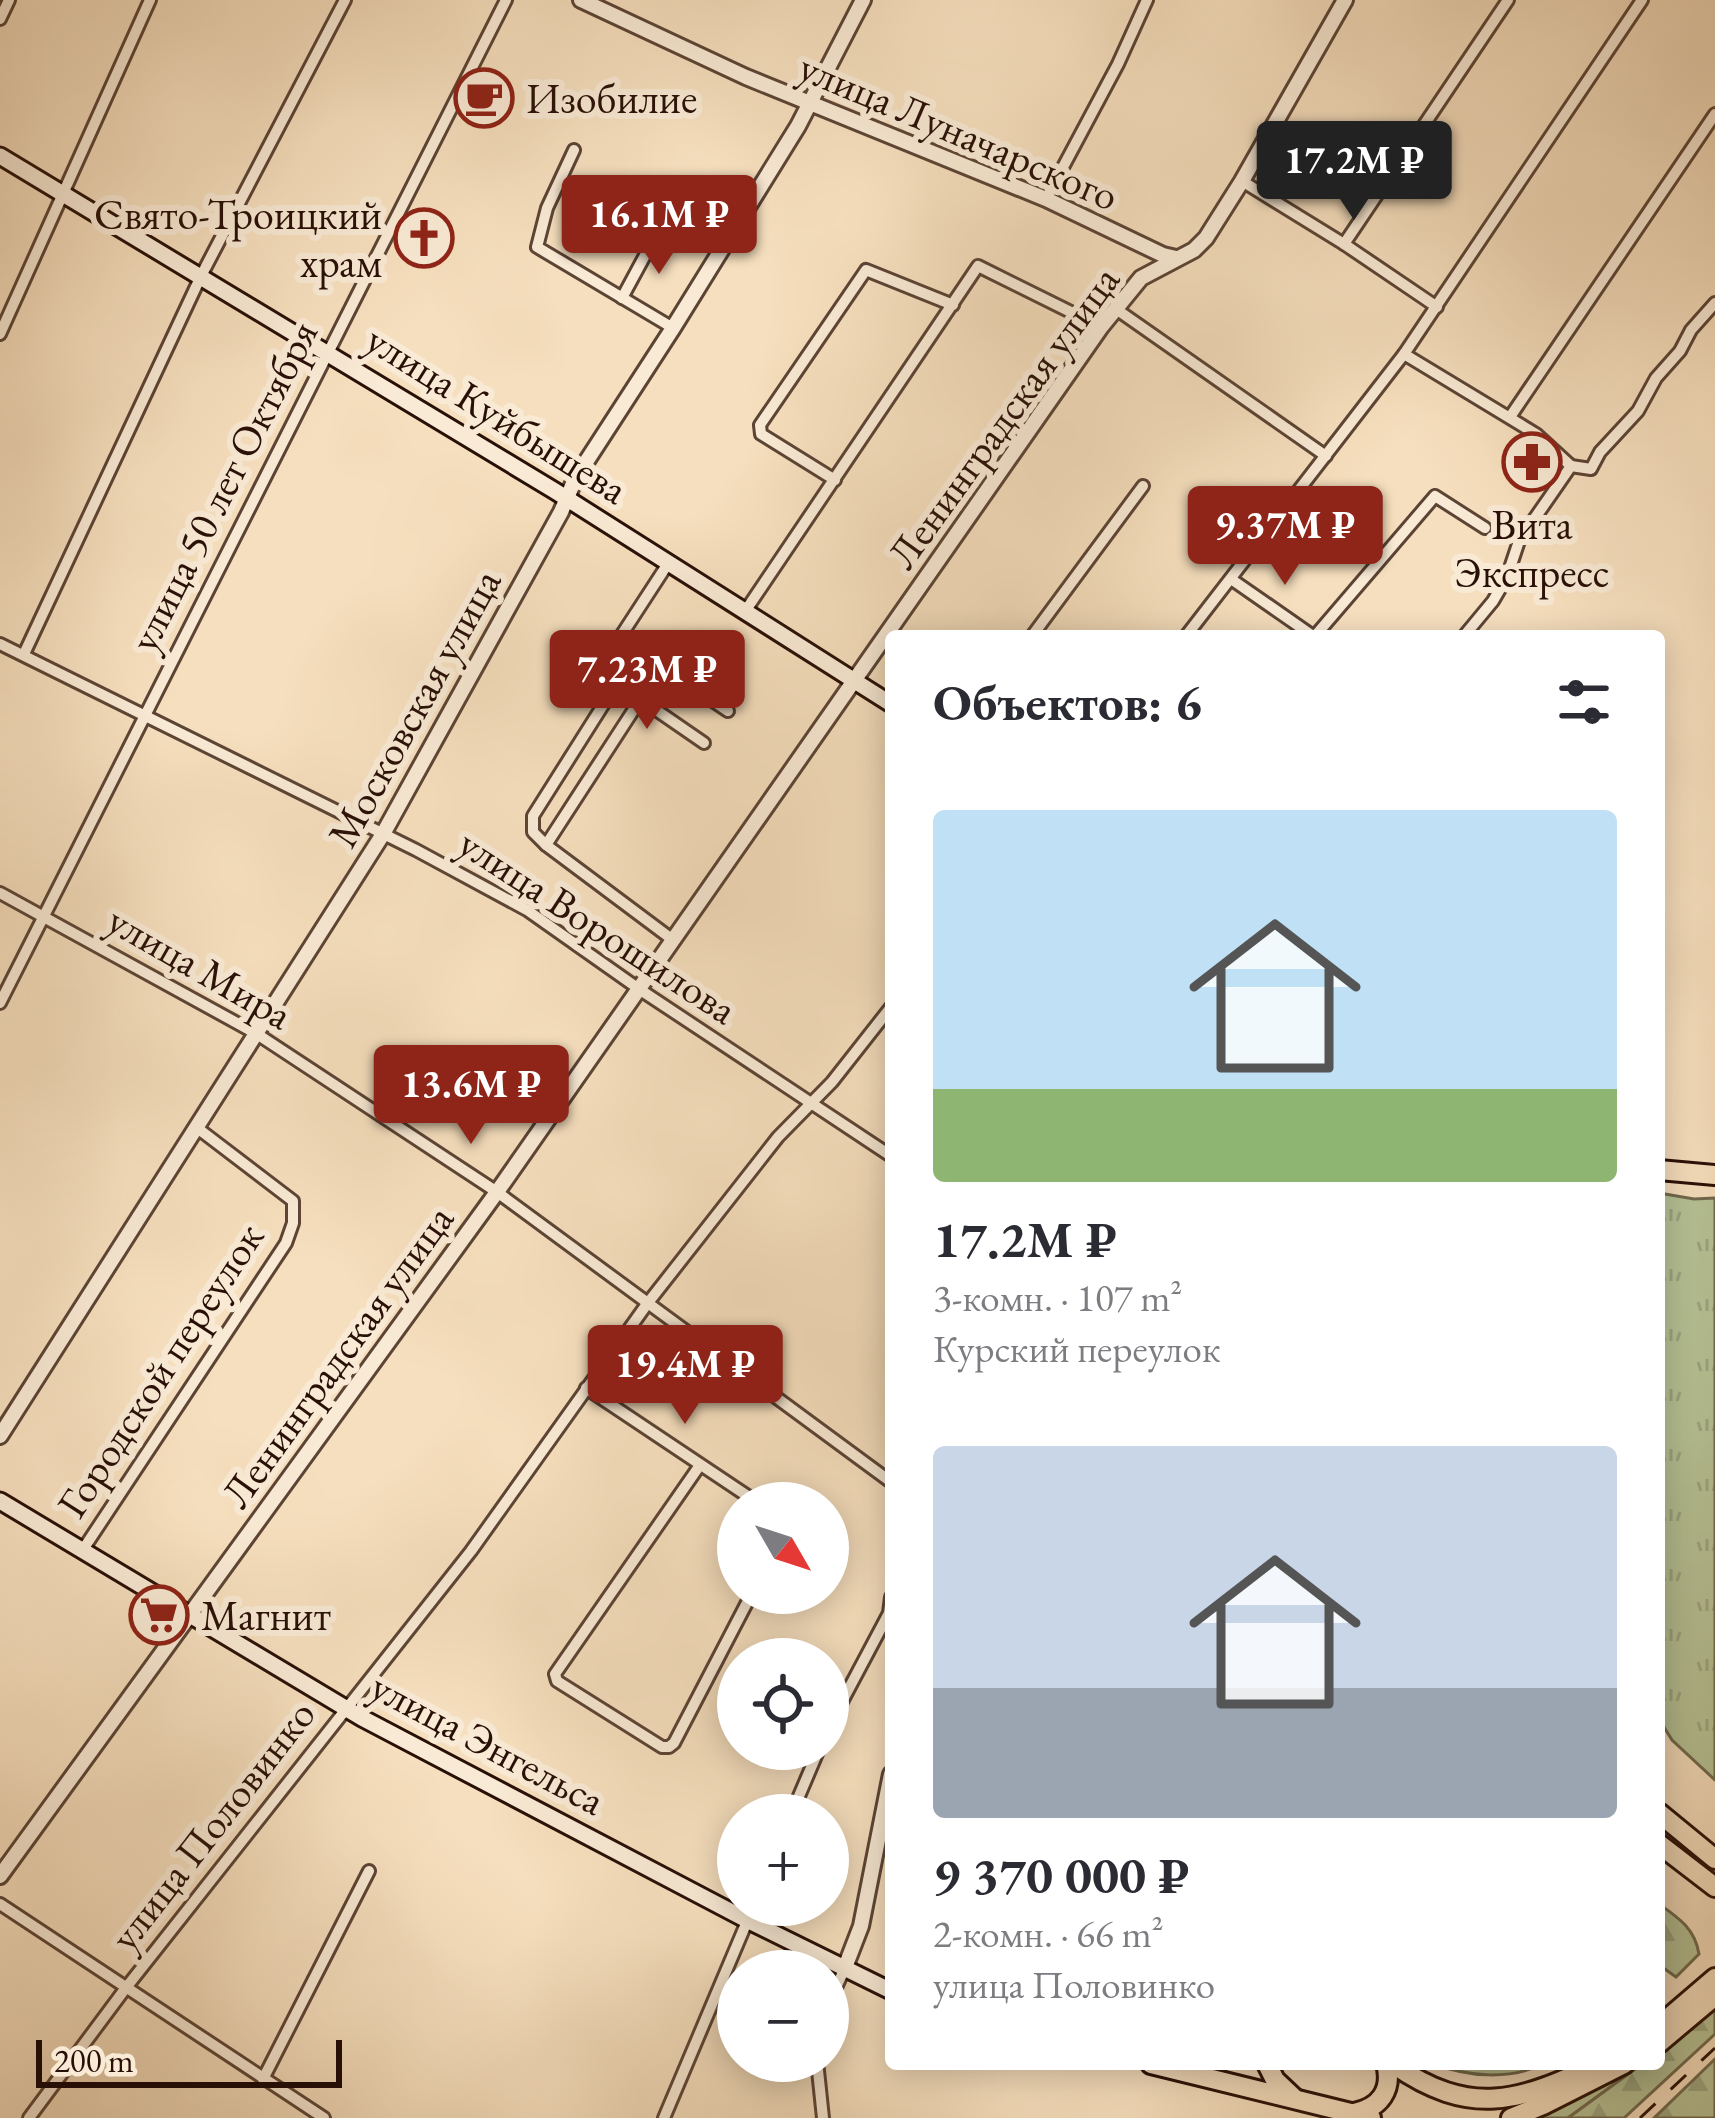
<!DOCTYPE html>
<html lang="ru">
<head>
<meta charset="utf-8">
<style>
	body { margin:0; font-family:"EB Garamond",serif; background:#f7f7f7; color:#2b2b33; height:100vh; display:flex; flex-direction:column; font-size:45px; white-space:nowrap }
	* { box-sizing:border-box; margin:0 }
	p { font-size:39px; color:#7c7c81 }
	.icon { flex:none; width:66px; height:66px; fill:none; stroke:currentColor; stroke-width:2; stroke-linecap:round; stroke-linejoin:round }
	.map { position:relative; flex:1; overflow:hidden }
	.sheet { position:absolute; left:885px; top:630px; width:780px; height:1440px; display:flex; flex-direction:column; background:#fff; border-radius:12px; box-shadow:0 6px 30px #0003 }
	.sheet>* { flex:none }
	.needle { width:78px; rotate:129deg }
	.fabs { position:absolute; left:717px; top:1482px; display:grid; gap:24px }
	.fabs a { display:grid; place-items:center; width:132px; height:132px; border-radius:50%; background:#fff; box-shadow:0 6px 30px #0003; font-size:60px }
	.scale { position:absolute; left:36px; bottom:30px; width:306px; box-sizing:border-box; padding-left:12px; border:6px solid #291007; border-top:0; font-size:33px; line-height:42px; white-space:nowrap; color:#291007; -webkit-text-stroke:9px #f9ead5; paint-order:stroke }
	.price { position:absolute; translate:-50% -102px; padding:0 27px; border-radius:12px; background:#8f2418; color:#fff; font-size:39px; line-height:78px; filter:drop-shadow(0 3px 6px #0008) }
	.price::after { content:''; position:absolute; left:50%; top:72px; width:36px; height:27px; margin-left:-18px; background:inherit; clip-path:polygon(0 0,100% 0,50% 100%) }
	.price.active { background:#222; color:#fff }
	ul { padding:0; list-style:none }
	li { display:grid; align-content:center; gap:24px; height:636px; padding:0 48px }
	li span { display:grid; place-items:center; height:372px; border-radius:12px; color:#555 }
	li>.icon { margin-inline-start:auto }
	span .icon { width:216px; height:216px; fill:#fffc; stroke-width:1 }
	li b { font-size:51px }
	h2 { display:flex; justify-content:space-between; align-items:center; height:144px; padding:0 48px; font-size:51px }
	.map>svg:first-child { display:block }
	.grass { fill:url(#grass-tufts); stroke:#706a4f; stroke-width:3 }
	.forest { fill:url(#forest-firs); stroke:#706a4f; stroke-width:3 }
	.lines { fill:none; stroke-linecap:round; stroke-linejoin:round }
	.minor-casing { stroke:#5c4435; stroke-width:16 }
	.tertiary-casing { stroke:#5c4435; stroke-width:20 }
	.secondary-casing { stroke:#291007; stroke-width:21 }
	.trunk-casing { stroke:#291007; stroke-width:24 }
	.minor { stroke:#f9ead5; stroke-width:10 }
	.tertiary { stroke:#f9ead5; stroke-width:14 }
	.secondary { stroke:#f9ead5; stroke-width:15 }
	.trunk { stroke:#f6dfbe; stroke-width:18 }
	.rail { stroke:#291007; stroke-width:3; stroke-dasharray:21 21; stroke-linecap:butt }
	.labels { text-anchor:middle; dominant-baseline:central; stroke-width:12; stroke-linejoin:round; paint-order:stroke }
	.poi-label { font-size:42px; fill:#291007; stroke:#f9ead5; text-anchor:start }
	.street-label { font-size:42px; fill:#291007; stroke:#f9ead5 }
</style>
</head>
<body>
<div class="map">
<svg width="1715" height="2118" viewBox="0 0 1715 2118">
	<defs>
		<pattern id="grass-tufts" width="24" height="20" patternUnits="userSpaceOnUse" patternTransform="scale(3)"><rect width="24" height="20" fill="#b6c397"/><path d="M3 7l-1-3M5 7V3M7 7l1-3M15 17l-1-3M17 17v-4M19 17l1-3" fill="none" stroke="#9ca681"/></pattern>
		<pattern id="forest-firs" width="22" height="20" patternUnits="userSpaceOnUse" patternTransform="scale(3)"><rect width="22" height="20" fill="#b6c397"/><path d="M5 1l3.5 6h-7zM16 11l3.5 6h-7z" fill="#9ca681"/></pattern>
	</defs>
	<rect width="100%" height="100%" fill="#f6dfbe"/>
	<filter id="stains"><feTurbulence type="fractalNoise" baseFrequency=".00167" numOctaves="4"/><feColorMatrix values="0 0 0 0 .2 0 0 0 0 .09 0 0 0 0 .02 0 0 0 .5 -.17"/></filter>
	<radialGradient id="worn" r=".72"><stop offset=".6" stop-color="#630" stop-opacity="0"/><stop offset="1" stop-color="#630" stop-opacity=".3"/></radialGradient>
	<!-- grass -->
	<g class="grass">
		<polygon points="1659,1193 1694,1199 1715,1198 1715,1780 1672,1740 1659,1719"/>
		<path d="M1435,2064H1543C1510,2080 1468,2077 1435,2064Z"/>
		<polygon points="1635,2064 1642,2064 1568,2118 1527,2118 1607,2080"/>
	</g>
	<!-- forest -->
	<g class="forest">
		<path d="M1659,1904C1679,1918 1695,1929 1699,1954L1676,1977L1662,1967L1659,1946Z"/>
		<polygon points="1715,2004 1715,2034 1624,2118 1568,2118 1642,2064 1659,2064 1659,2052"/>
		<polygon points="1715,2059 1715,2118 1654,2118"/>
	</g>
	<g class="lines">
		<!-- minor casing -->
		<g class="minor-casing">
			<g id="minor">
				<polyline points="0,19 9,0"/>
				<polyline points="574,150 547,208 537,247 673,328"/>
				<polyline points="1242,181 1344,244 1437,307"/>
				<polyline points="1046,199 1118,64 1147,0"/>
				<polyline points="1344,244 1508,0"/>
				<polyline points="622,298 656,235"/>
				<polyline points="1116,309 1326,456"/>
				<polyline points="0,334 150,0"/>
				<polyline points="1404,354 1536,434 1571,466"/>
				<polyline points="1510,417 1715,114"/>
				<polyline points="1571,466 1591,469 1600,452 1638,411 1656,378 1680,351 1691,330 1715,303"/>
				<polyline points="835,480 761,434 760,425 866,270 953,305"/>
				<polyline points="669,562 602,665 617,683 533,816 533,832 546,845 673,940"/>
				<polyline points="1231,579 1313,636"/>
				<polyline points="746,610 978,266 1101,327"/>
				<polyline points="1032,636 1143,486"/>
				<polyline points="1186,636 1404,354 1642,0"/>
				<polyline points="1315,636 1435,496 1485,528"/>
				<polyline points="1464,636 1493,601 1507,577 1519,541 1571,466"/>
				<polyline points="620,638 728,711"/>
				<polyline points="0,644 416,850 527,910 639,989 891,1156"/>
				<polyline points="24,654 201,276 345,0"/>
				<polyline points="617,683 704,743"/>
				<polyline points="546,845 640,700"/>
				<polyline points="0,893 257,1034 497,1192 891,1482"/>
				<polyline points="0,1003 506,0"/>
				<polyline points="586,1388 758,1503"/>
				<polyline points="700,1465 555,1674 557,1681 662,1747 669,1747 674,1743 752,1593"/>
				<polyline points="82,1551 286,1243 293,1223 293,1201 196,1127"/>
				<polyline points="828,1728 889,1613 891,1597"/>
				<polyline points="791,1815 819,1749"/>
				<polyline points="0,1904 324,2118"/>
				<polyline points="828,2005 844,1970"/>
				<polyline points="817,2061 823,2118"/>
				<polyline points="263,2079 369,1871"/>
				<polyline points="29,2118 125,1989 471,1551 647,1304 778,1137 832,1082 891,1007"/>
				<polyline points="664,2118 754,1905"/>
			</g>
		</g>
		<!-- tertiary casing -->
		<g class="tertiary-casing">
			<g id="tertiary">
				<polyline points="581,0 746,77 1046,199 1163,255 1176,258"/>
				<polyline points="0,1436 383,834 561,512 575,479 673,328 798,126 863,0"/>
				<polyline points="0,1876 497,1192 1101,327 1141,278 1194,250 1206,238 1242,181 1345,0"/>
				<polyline points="844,1970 861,1926 891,1774"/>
			</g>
		</g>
		<!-- secondary casing -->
		<g class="secondary-casing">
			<g id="secondary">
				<polyline points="0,156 555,491 891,704"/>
				<polyline points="0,1501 362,1718 747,1920 891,1991"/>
			</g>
		</g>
		<!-- trunk casing -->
		<g class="trunk-casing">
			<g id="trunk">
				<polyline points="1659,1170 1715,1175"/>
				<polyline points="1659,1813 1715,1859"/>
				<polyline points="1659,1844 1715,1887"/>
				<polyline points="1659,2026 1715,1978"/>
				<polyline points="1659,2043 1715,1996"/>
				<polyline points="1151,2064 1371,2118"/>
				<polyline points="1267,2064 1275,2080 1293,2097"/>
				<path d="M1393,2064C1470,2118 1519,2102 1598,2064"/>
				<path d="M1354,2113C1380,2108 1393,2090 1386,2064"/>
				<polyline points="1511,2118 1543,2105 1624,2064"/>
			</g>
		</g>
		<!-- minor -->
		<use href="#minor" class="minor"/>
		<!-- tertiary -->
		<use href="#tertiary" class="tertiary"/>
		<!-- secondary -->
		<use href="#secondary" class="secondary"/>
		<!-- trunk -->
		<use href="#trunk" class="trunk"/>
		<!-- rail -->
		<polyline class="rail" points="1640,2118 1715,2048"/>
	</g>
	<!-- icons -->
	<defs>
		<g id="cafe-ring" transform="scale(3)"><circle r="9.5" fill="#f9ead5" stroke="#8f2418" stroke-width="1.5"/><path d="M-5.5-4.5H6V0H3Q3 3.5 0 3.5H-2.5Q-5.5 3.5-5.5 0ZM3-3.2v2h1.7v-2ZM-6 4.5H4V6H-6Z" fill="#8f2418"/></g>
		<g id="church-ring" transform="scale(3)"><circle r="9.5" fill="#f9ead5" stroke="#8f2418" stroke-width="1.5"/><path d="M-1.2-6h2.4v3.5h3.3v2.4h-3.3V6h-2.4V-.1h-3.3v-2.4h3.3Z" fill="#8f2418"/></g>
		<g id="pharmacy-ring" transform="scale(3)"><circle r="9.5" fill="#f9ead5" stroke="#8f2418" stroke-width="1.5"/><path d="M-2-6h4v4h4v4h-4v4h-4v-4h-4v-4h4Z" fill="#8f2418"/></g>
		<g id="supermarket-ring" transform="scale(3)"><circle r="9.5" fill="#f9ead5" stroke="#8f2418" stroke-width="1.5"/><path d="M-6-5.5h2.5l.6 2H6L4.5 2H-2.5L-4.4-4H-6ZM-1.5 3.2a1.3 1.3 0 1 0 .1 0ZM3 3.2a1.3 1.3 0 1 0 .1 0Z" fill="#8f2418"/></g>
	</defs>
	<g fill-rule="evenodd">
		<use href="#cafe-ring" x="484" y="98"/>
		<use href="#church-ring" x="424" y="238"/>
		<use href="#pharmacy-ring" x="1532" y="462"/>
		<use href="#supermarket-ring" x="159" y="1615"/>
	</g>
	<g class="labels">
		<!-- poi labels -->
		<g class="poi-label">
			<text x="526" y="98">Изобилие</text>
			<text x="382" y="214" text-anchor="end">Свято-Троицкий<tspan x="382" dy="48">храм</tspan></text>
			<text x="1532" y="524" text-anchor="middle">Вита<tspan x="1532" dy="48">Экспресс</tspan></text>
			<text x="201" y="1615">Магнит</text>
		</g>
		<!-- street labels -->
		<g class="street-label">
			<text transform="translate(959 131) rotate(23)">улица Луначарского</text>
			<text transform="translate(497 414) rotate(32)">улица Куйбышева</text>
			<text transform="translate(1003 417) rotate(-54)">Ленинградская улица</text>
			<text transform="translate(223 486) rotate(-63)">улица 50 лет Октября</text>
			<text transform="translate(414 708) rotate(-61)">Московская улица</text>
			<text transform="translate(598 926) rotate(33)">улица Ворошилова</text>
			<text transform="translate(200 967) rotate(30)">улица Мира</text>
			<text transform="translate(337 1356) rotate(-54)">Ленинградская улица</text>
			<text transform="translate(160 1370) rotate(-57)">Городской переулок</text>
			<text transform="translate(488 1743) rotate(28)">улица Энгельса</text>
			<text transform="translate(212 1825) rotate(-52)">улица Половинко</text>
		</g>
	</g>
	<rect width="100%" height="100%" filter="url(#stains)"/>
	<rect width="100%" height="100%" fill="url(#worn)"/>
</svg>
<div class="fabs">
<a><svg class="needle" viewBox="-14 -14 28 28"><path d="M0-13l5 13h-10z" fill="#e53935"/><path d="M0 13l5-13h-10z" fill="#7c7c81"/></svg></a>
<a><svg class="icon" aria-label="locate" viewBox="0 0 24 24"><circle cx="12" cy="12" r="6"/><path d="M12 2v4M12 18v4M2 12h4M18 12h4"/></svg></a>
<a>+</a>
<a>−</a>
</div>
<div class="scale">200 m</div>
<b class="price active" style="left:1354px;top:223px">17.2M ₽</b>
<b class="price" style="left:659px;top:277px">16.1M ₽</b>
<b class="price" style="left:1285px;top:588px">9.37M ₽</b>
<b class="price" style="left:647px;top:732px">7.23M ₽</b>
<b class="price" style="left:471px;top:1147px">13.6M ₽</b>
<b class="price" style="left:685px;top:1427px">19.4M ₽</b>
<section class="sheet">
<h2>Объектов: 6<svg class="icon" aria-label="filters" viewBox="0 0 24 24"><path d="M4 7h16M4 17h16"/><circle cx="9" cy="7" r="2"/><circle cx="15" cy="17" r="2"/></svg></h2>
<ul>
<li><span style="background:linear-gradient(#bfe0f5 75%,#8fb573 0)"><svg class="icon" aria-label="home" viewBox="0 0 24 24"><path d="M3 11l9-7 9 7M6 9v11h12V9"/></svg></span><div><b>17.2M ₽</b><p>3-комн. · 107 m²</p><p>Курский переулок</p></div></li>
<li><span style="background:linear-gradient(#c9d6e8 65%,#9aa5b1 0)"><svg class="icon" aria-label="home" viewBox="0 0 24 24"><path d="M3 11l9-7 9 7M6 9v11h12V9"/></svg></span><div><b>9 370 000 ₽</b><p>2-комн. · 66 m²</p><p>улица Половинко</p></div></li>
</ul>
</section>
</div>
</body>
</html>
